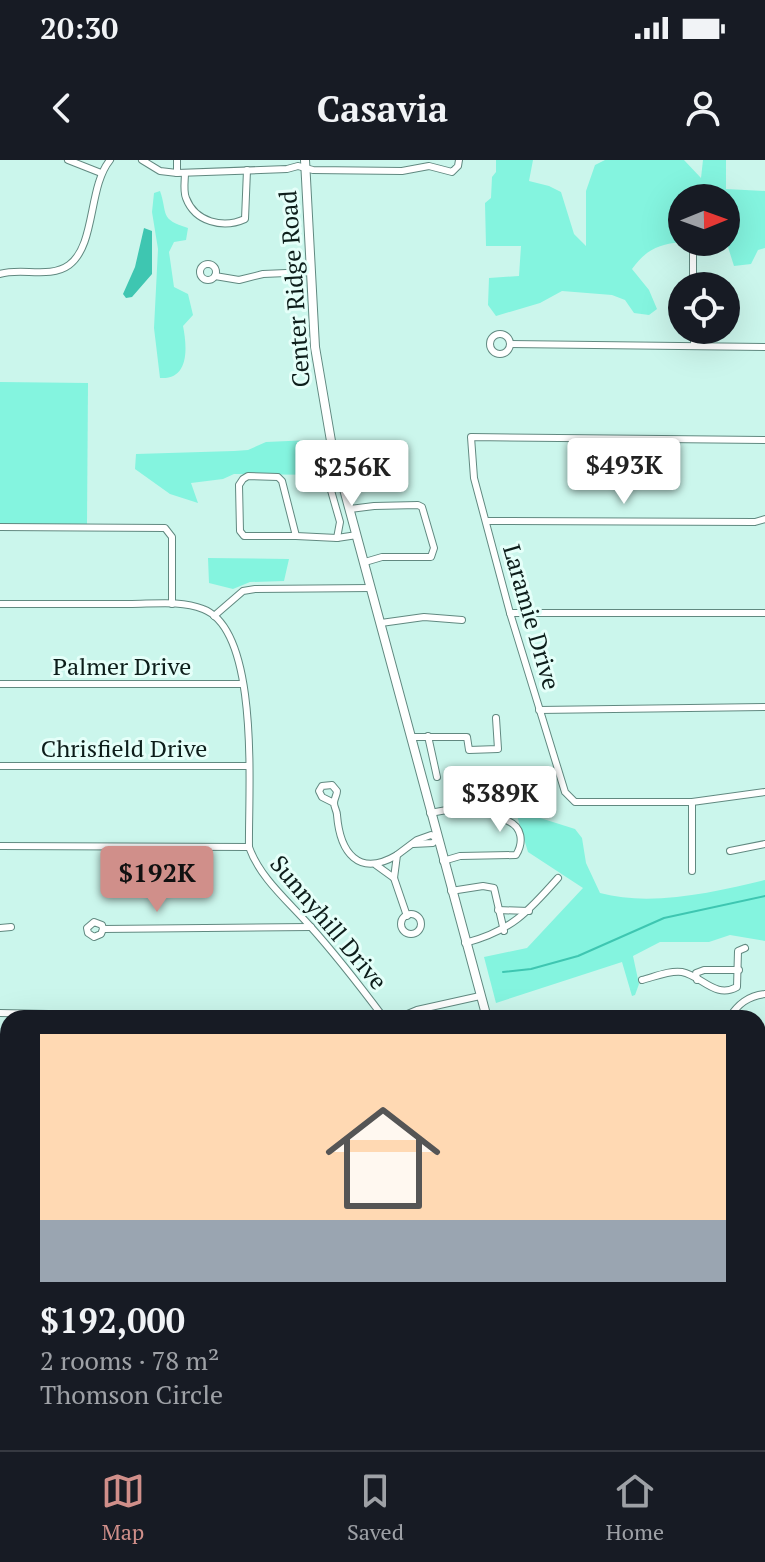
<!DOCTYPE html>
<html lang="en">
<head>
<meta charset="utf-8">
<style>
	body { margin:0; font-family:"PT Serif",serif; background:#20242c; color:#f1f3f6; height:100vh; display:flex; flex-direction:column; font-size:30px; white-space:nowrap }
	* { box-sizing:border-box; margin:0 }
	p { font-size:26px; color:#9ea1a6 }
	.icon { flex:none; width:44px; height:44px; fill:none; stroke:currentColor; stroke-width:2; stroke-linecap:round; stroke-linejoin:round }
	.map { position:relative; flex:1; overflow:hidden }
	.details { position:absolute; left:0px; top:850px; width:766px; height:440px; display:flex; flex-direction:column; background:#171b24; border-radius:24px 24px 0 0; box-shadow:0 8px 32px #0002 }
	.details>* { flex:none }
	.needle { width:52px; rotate:89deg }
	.buttons { position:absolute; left:668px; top:24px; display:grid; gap:16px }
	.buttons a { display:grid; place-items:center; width:72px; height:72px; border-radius:50%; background:#171b24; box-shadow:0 8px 32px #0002; font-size:40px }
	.price { position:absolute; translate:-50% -68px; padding:0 18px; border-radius:8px; background:#fff; color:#222; font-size:26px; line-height:52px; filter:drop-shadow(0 2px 4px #0008) }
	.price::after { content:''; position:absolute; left:50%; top:48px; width:24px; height:18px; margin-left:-12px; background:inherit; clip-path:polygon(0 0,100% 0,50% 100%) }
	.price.current { background:#d08f8a; color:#111 }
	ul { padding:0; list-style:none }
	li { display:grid; align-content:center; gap:16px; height:424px; padding:0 40px }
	li span { display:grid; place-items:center; height:248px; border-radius:0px; color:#555 }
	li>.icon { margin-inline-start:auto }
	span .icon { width:144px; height:144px; fill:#fffc; stroke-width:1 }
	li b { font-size:34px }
	.status { display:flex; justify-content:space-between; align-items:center; height:56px; padding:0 40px; background:#171b24; direction:ltr }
	.status svg { height:22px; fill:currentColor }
	header { display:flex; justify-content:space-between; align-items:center; height:104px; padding:0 40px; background:#171b24; font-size:36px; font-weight:700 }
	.dock { display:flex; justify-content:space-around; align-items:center; height:112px; border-top:2px solid #363941; background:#171b24; font-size:22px; color:#9ea1a6 }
	.dock a { display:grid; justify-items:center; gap:4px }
	.dock .current { color:#d08f8a }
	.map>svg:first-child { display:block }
	.green { fill:#84f4df }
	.water { fill:#3ec6b1 }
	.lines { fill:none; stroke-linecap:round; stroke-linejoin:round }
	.stream { stroke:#3ec6b1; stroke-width:2 }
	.minor-casing { stroke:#618980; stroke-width:8 }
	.major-casing { stroke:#618980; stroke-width:10 }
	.minor { stroke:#fff; stroke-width:6 }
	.major { stroke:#fff; stroke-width:8 }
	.labels { text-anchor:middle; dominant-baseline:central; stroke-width:6; stroke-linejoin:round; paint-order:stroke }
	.street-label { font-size:24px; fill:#0d1d1a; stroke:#e5fff9 }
</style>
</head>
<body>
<div class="status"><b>20:30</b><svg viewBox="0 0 49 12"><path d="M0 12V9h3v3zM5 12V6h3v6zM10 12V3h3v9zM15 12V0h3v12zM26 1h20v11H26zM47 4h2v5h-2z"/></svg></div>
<header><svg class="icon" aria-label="back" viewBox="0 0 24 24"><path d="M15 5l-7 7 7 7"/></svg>Casavia<svg class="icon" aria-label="person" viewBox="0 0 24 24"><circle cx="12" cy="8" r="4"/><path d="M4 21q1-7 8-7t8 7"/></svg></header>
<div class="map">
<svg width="765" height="1290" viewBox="0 0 765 1290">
	<rect width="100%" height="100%" fill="#cbf6ec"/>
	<!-- green -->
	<g class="green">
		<path d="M496,0H533L529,21L549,26L561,32L574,74L586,86V31L595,5L605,0H684L701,18L703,0H726V29L765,31V88L758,90L751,104L734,106L728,87L712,82H726V38H682V82C658,84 646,90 632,109L649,130L657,149L649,155L634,153L625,140L612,135L562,131L540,143L496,156L488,145L489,118L519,116L521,86H486L485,43L491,38L492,17L496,12Z"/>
		<path d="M160,31C168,54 159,59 188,68L186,80L174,82L169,92L174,127L188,134L193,155L183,166C187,186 190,220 160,218L154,168L158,89L152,52L154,33Z"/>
		<polygon points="0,222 88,223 87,364 0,364"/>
		<polygon points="311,280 321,283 331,315 234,314 223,319 191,323 198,343 170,334 135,309 136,294 234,291 248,290 266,282"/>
		<polygon points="208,398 289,399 284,421 250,422 233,429 209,423"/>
		<path d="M523,608L537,657L575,669L582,678L586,703L600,733C651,747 715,732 765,720V781L730,775L709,782H660L633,796L639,824L635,835L632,836L622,802L496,843L484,797L527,788L583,728L528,692L505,616L507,610Z"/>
	</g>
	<!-- water -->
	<polygon class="water" points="144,68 152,71 152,114 132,137 126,138 123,134 135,107"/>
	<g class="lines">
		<!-- stream -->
		<polyline class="stream" points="503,812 531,809 578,796 664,758 765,736"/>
		<!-- minor casing -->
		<g class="minor-casing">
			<g id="minor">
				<polyline points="68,0 101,13"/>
				<polyline points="142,0 160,11 177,13 287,9 298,6 313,10 402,11 429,6 452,12 458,6 459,0"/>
				<polyline points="177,0 177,13"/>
				<path d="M185,13C185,20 183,31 186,38C195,62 223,69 245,59L247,10"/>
				<polyline points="693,82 693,126"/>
				<circle cx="208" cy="112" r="8"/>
				<path d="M0,114C20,107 50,119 69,105C96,85 88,27 110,0"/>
				<polyline points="215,116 239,120 263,114 310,112"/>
				<polyline points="694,170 694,185"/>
				<circle cx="500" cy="184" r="10"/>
				<polyline points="510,184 765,187"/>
				<polyline points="765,280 471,277 474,318 510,453 565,632 575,642 692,642 765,632"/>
				<polygon points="248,316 278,317 282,321 296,376 244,376 240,371 239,325 243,319"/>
				<polyline points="328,320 340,362 337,378"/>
				<polyline points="350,349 374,346 418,345 422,347 434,388 431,397 382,397 365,402"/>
				<polyline points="487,361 755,362 765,359"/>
				<polyline points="0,367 165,368 172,377 172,444"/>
				<polyline points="296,376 337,378 357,375"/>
				<path d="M0,444C43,444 86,444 129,444C153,444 181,440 203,449C261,471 248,635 249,687C260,718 288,741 310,766C336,795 360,826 384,858"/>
				<polyline points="510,453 765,453"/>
				<polyline points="214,456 243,431 255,429 371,428"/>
				<polyline points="381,463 424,457 462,460"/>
				<polyline points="0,524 243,524"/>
				<polyline points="539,550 765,547"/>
				<polyline points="428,576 437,617"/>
				<polyline points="412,577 467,577 469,590 498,589 496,558"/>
				<polyline points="0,606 249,606"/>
				<polyline points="692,642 692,711"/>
				<path d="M334,643L322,637L319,631L322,626L332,625L337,631C337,635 334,639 334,643C334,647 337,651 337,655C340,692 358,718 397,695"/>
				<path d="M430,653L497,641L501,643L508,661C522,667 524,682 516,695L460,696L443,701"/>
				<polyline points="413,684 433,683 437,678"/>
				<polyline points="0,686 249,687"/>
				<polyline points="730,691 765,684"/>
				<polyline points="376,705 394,718"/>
				<polyline points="451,731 483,726 494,728 504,771"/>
				<polyline points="498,750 529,751"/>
				<circle cx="411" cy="764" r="10"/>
				<polyline points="407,756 394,718 397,695 417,680 431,675 437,678"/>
				<polyline points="0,768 11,767"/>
				<polyline points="103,769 101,774 94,777 88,773 87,768 94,762 102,765 103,769 311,767"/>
				<path d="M465,783C511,771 528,752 558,718"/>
				<path d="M642,820C654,817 670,810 682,812C702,816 715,839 737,827L738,791L745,788"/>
				<polyline points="697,820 696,813 704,810 739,810"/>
				<polyline points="0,853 241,858"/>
				<polyline points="398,858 417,850 480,836"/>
				<path d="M729,858C738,844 748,836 765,834"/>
				<polyline points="0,946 8,947"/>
				<polyline points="3,1042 5,1122"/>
				<polyline points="0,1198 8,1198"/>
				<polyline points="0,1270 8,1270"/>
			</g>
		</g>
		<!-- major casing -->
		<g class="major-casing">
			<g id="major">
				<polyline points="305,0 315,187 331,281 487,858"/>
				<polyline points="640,1282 643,1290"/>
			</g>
		</g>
		<!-- minor -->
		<use href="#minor" class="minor"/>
		<!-- major -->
		<use href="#major" class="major"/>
	</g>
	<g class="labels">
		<!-- street labels -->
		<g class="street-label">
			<text transform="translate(294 129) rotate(-94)">Center Ridge Road</text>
			<text transform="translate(532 457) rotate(74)">Laramie Drive</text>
			<text x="122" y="506">Palmer Drive</text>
			<text x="124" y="588">Chrisfield Drive</text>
			<text transform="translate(329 762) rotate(50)">Sunnyhill Drive</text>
		</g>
	</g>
</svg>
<div class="buttons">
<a><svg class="needle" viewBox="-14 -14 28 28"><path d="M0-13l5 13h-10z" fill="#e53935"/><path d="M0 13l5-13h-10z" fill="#9ea1a6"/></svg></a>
<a><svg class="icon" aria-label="locate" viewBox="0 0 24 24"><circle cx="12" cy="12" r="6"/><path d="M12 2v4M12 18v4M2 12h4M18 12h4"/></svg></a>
</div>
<b class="price" style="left:624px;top:346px">$493K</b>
<b class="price" style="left:352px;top:348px">$256K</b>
<b class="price" style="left:500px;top:674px">$389K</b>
<b class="price current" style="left:157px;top:754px">$192K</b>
<section class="details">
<ul>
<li><span style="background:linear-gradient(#ffd9b3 75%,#9aa5b1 0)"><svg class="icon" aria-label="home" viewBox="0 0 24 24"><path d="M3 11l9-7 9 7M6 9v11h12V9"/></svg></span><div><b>$192,000</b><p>2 rooms · 78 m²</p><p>Thomson Circle</p></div></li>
</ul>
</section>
</div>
<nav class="dock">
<a class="current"><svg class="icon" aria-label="map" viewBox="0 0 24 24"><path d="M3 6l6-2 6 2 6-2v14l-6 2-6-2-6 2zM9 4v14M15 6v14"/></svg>Map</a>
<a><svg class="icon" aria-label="saved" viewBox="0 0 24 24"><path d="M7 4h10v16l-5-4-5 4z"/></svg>Saved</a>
<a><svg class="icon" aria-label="home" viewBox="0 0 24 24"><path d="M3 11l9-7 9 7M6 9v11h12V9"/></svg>Home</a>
</nav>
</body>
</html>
